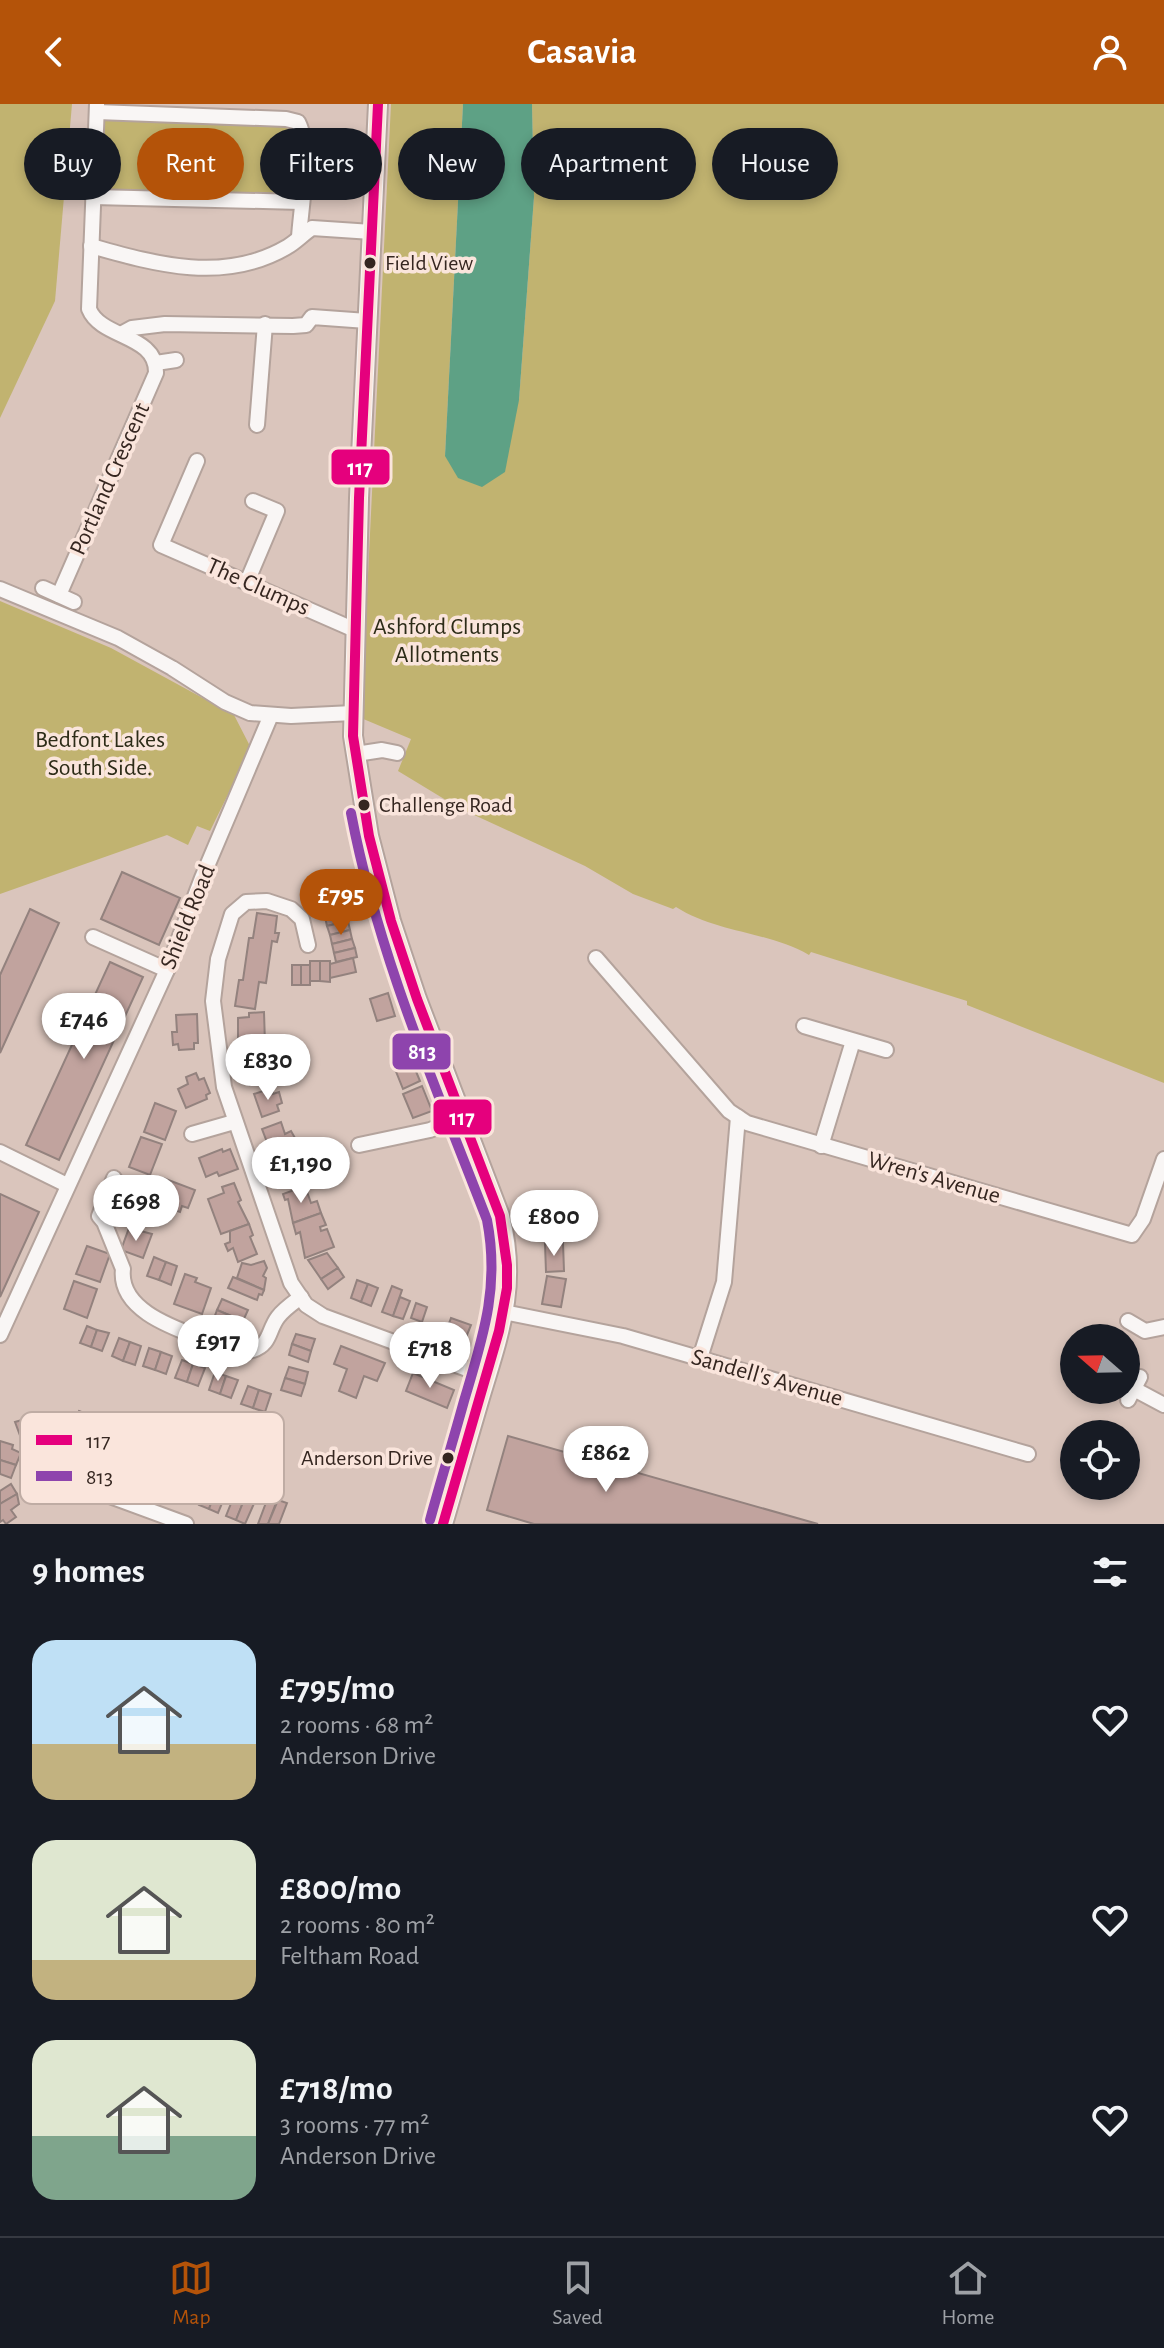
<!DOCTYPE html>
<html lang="en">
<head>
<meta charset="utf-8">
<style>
	body { margin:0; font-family:"Alegreya Sans",sans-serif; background:#242831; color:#f1f3f6; height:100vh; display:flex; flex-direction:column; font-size:30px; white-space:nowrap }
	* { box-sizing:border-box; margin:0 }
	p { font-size:26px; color:#9ea1a6 }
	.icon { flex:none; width:44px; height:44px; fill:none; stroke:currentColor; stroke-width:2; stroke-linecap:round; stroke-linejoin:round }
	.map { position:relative; height:1420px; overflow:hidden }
	.drawer { display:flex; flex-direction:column; background:#171b24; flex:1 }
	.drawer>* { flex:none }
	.hud { position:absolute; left:24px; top:24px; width:1116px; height:72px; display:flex; gap:16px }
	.needle { width:52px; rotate:290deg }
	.tools { position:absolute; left:1060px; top:1220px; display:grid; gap:16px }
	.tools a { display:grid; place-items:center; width:80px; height:80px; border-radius:50%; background:#171b24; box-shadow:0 4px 12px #0003; font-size:40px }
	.price { position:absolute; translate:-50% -68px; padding:0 18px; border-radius:28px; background:#fff; color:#222; font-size:26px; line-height:52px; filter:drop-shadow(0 2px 4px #0008) }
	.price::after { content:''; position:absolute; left:50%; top:48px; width:24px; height:18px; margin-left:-12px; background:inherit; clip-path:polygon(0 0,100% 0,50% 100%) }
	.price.active { background:#b45309; color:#fff }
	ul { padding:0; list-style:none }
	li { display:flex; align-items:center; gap:24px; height:200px; padding:0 32px }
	li span { display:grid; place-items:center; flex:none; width:224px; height:160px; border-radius:24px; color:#555 }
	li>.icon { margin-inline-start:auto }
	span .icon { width:96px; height:96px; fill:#fffc; stroke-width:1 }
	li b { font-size:34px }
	h2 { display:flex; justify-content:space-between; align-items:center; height:96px; padding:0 32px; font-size:34px }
	.chip { padding:0 28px; border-radius:36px; background:#171b24; box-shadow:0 4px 12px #0003; font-size:28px; line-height:72px }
	.chip.active { background:#b45309; color:#fff }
	header { display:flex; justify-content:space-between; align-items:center; height:104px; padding:0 32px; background:#b45309; color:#fff; font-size:36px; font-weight:600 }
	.tabs { display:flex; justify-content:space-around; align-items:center; height:112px; border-top:2px solid #363941; background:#171b24; font-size:22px; color:#9ea1a6 }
	.tabs a { display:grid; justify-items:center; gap:4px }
	.tabs .active { color:#b45309 }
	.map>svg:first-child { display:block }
	.green { fill:#c1b370 }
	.water { fill:#5ea185 }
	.building { fill:#c1a39e; stroke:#93827e; stroke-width:2 }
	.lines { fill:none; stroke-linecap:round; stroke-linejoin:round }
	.minor-casing { stroke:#b4a39c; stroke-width:18 }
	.major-casing { stroke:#b4a39c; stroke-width:22 }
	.minor { stroke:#f9f6f5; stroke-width:14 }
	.major { stroke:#f9f6f5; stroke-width:18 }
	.bus-1-casing { stroke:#fae5dc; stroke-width:16 }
	.bus-2-casing { stroke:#fae5dc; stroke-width:16 }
	.bus-1 { stroke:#e5007d; stroke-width:10 }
	.bus-2 { stroke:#8e44ad; stroke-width:10 }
	.bus-dot { fill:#352620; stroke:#fae5dc; stroke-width:3 }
	.labels { text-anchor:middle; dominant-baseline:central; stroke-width:7; stroke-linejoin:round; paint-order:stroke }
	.bus-label { font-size:22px; fill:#352620; stroke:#fae5dc; text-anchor:start }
	.street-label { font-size:24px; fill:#352620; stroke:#fae5dc }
	.park-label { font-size:24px; fill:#2c2b17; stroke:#fae5dc }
	.key { fill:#fae5dc; stroke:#bfaca4; stroke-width:2 }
	.key-label { font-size:22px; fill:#352620 }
	.line-badge { stroke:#fae5dc; stroke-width:3 }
	.badge-label { font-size:22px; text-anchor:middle; font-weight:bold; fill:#fff }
</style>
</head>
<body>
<header><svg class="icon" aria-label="back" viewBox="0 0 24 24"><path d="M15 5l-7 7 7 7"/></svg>Casavia<svg class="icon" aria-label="person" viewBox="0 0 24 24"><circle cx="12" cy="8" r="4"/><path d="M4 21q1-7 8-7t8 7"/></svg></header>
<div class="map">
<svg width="1164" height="1420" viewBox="0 0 1164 1420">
	<rect width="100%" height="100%" fill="#dac5bc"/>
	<!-- green -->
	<g class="green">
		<polygon points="0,0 72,0 55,197 0,314"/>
		<path d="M391,0H463L445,352L519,296L534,93L532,0H1164V979L967,901V897L811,848L809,851C767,827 717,829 676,803L673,805L633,790L585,762L459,704L398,667L411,635L361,614Z"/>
		<polygon points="103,15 292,22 297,49 292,93 99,88"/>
		<polygon points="0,497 111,544 234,611 251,644 210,727 197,722 188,741 167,731 0,790"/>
	</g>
	<!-- water -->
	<polygon class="water" points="463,0 532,0 534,93 519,296 505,368 482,383 458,374 445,352"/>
	<!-- building -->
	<g class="building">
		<polygon points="122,768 180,794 159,841 101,815"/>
		<polygon points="335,774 337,782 317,787 315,779"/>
		<polygon points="337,782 339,791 319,796 317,787"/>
		<polygon points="344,790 346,798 321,804 319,796"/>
		<polygon points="343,799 346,808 325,813 323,804"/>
		<polygon points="30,805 59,819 0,949 0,871"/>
		<polygon points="346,808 348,817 327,822 325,813"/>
		<polygon points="257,809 277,812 275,829 279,829 277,838 272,837 266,879 259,878 255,905 235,902 239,876 243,876 249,834 253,834"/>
		<polygon points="348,817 350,826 330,831 327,822"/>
		<polygon points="350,826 352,835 332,840 330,831"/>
		<polygon points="352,835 355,844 334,849 332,840"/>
		<polygon points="355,844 357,853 336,858 334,849"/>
		<polygon points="353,854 356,868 330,874 330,860"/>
		<rect x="310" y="857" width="10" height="20"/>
		<polygon points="320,857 330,857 330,878 320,877"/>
		<polygon points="110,858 143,873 59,1056 26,1041"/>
		<rect x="292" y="861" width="9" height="20"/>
		<rect x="301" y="861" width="9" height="20"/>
		<polygon points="388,889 395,912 377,917 370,895"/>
		<polygon points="264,908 265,940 255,940 255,935 238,936 238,914 249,913 249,909"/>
		<polygon points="197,910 198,939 194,939 194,945 179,946 178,940 173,941 172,928 177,928 176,911"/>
		<polygon points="261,953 268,975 250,981 243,959"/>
		<polygon points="410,953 420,977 403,985 393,960"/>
		<polygon points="196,969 199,976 204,974 210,989 206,991 207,995 186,1004 178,985 188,980 186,973"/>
		<polygon points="422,982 432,1007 413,1014 403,990"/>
		<polygon points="272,984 273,990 279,988 282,999 277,1001 279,1007 262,1013 254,990"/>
		<polygon points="155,999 176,1007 165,1036 144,1028"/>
		<polygon points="281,1018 285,1030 291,1027 299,1041 288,1045 286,1040 270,1046 262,1025"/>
		<polygon points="141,1033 162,1040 150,1071 129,1063"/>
		<polygon points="222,1045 223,1048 230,1045 238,1065 219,1072 217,1068 206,1073 199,1054"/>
		<polygon points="292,1050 296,1062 278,1068 274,1057"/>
		<polygon points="296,1062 299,1076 282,1079 278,1068"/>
		<polygon points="163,1074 195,1086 188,1104 182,1102 180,1108 169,1104 172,1098 156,1092"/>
		<polygon points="234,1079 241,1096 238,1098 249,1120 221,1130 208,1095 224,1089 222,1083"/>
		<polygon points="305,1082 311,1099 317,1097 321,1109 293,1119 288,1095 285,1096 283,1090"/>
		<polygon points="0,1090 39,1108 0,1193"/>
		<polygon points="321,1109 326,1121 320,1123 321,1127 327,1125 334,1143 305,1154 300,1128 296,1130 293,1119"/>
		<polygon points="249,1120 253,1131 250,1133 257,1150 238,1158 233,1144 228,1147 225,1140 230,1138 230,1127"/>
		<polygon points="129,1124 152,1130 143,1154 121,1146"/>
		<polygon points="563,1139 564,1167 546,1168 545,1140"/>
		<polygon points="87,1142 110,1150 100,1178 76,1170"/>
		<polygon points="327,1149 338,1164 321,1175 308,1156"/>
		<polygon points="154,1153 166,1158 159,1176 147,1172"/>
		<polygon points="264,1157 267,1164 263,1172 266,1174 264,1186 237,1174 242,1159 251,1161"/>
		<polygon points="166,1158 177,1162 171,1181 159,1176"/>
		<polygon points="338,1164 344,1173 328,1185 321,1175"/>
		<polygon points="185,1170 197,1174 195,1178 211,1184 202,1210 174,1200"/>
		<polygon points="547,1172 566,1175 561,1203 542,1200"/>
		<polygon points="233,1173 264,1186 262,1191 259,1190 257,1196 228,1184"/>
		<polygon points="357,1176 368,1180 361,1198 351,1194"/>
		<polygon points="74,1177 97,1185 87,1214 64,1205"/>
		<polygon points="368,1180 378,1184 371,1202 361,1198"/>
		<polygon points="392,1182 402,1186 393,1212 382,1208"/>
		<polygon points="400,1193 410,1197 403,1215 393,1212"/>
		<polygon points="222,1195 248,1206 243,1217 217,1206"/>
		<polygon points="416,1199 427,1203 422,1218 411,1214"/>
		<polygon points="217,1206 243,1217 238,1229 213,1217"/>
		<polygon points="451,1214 471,1221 460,1248 441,1241"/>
		<polygon points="87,1222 97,1226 91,1243 80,1239"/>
		<polygon points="97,1226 109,1229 102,1247 91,1243"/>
		<polygon points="296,1230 315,1235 311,1247 292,1240"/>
		<polygon points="119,1234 130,1238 123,1257 112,1252"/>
		<polygon points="130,1238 141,1242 135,1261 123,1257"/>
		<polygon points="292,1240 311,1247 308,1258 289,1251"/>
		<polygon points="341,1242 385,1259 377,1277 364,1272 356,1294 339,1287 347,1265 334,1260"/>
		<polygon points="149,1244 161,1248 155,1266 143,1262"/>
		<polygon points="161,1248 172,1252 166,1270 155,1266"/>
		<polygon points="182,1256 193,1260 187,1278 175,1274"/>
		<polygon points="193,1260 205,1264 198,1282 187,1278"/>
		<polygon points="289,1263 308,1268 305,1280 285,1274"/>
		<polygon points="215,1268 226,1272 220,1290 209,1286"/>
		<polygon points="413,1269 454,1286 447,1304 406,1287"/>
		<polygon points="226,1272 238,1276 231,1294 220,1290"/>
		<polygon points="285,1274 305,1280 301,1292 281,1286"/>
		<polygon points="248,1282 259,1286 253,1304 241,1300"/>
		<polygon points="259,1286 271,1290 265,1308 253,1304"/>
		<polygon points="79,1307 92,1312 88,1322 84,1321 78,1341 68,1337"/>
		<polygon points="29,1314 37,1341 25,1345 15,1318"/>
		<polygon points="508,1332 818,1420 534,1420 487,1406"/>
		<polygon points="0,1337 13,1341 12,1345 21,1349 16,1361 0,1356"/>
		<polygon points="0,1356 16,1361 11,1374 0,1370"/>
		<polygon points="11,1380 17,1390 0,1400 0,1387"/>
		<polygon points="205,1384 215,1388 209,1405 199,1401"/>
		<polygon points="236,1387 246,1391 236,1416 226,1412"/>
		<polygon points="215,1388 225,1392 218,1409 209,1405"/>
		<polygon points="17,1390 19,1400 11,1406 16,1413 6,1420 3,1416 0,1418 0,1400"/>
		<polygon points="246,1391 256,1395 245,1420 236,1416"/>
		<polygon points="267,1396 276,1399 268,1420 258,1420"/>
		<polygon points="278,1396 287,1399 279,1420 268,1420"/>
	</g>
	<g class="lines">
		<!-- minor casing -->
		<g class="minor-casing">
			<g id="minor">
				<path d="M97,8L286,15L298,18C312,45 301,102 299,133"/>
				<polyline points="93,93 301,98"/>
				<path d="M91,142C155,160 224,180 287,143C296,138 303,130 312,124L372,128"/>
				<polyline points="121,230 132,224 165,220 293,222 306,221 312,213 367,217"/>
				<polyline points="156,259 176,256"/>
				<polyline points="257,321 265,220"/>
				<polyline points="197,357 161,441 355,526"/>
				<polyline points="247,478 277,407 253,397"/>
				<polyline points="43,484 74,498"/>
				<polyline points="0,485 118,534 172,564 225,598 250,609 291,612 353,609"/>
				<path d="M59,491L156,269C157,230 101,235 89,205L97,0"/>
				<polyline points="356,650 382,646 397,649"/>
				<polyline points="93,833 167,866"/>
				<polyline points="308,841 302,815 291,805 267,797 246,798 232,810 218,855 213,897 224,983 291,1179 306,1201 323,1212 486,1272"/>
				<polyline points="596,854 729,1007 747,1019 1132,1131 1143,1115 1164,1055"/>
				<polyline points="804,922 886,946"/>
				<polyline points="192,1030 234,1018"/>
				<polyline points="359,1041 430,1026 463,1013"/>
				<polyline points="821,1042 853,937"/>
				<polyline points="0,1048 67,1081"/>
				<path d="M114,1074L99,1112L104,1118L123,1165C118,1207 177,1225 206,1236C221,1241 237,1251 253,1246C271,1240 268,1226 278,1213C284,1205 293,1199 301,1193"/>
				<polyline points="504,1208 623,1232 1028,1350"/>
				<polyline points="1128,1217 1145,1227 1164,1223"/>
				<polyline points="0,1231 167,866 202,774 271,611"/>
				<polyline points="700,1254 724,1178 738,1013"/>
				<polyline points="1134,1285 1164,1301"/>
				<polyline points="1128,1296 1140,1273"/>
				<circle cx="54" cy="1371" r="16"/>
				<polyline points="69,1377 186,1420"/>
			</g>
		</g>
		<!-- major casing -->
		<g class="major-casing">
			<path id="major" d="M378,0L359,394L353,632L369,732L391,817L417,895L500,1112C518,1182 499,1230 479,1297C467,1338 455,1379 443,1420"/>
		</g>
		<!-- minor -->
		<use href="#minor" class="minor"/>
		<!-- major -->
		<use href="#major" class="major"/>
		<!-- bus-1 casing -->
		<g class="bus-1-casing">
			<polyline id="bus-1" points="378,0 359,394 353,632 369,732 391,817 417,895 500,1112 507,1161 507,1184 499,1227 443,1420"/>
		</g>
		<!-- bus-2 casing -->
		<g class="bus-2-casing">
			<path id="bus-2" d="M351,709C378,851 435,981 487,1116C500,1183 483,1233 464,1297C453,1337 441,1376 430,1416"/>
		</g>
		<!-- bus-1 -->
		<use href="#bus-1" class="bus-1"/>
		<!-- bus-2 -->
		<use href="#bus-2" class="bus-2"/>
	</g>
	<!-- markers -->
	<g class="bus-dot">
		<circle cx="370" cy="159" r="7"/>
		<circle cx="364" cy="701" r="7"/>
		<circle cx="448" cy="1354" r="7"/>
	</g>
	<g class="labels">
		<!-- bus labels -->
		<g class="bus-label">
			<text x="385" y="159">Field View</text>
			<text x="379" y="701">Challenge Road</text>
			<text x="433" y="1354" text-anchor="end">Anderson Drive</text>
		</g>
		<!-- street labels -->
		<g class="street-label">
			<text transform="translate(110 375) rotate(-66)">Portland Crescent</text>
			<text transform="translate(258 483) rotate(24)">The Clumps</text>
			<text transform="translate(188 813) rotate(-68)">Shield Road</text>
			<text transform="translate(934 1074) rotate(16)">Wren's Avenue</text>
			<text transform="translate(767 1274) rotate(16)">Sandell's Avenue</text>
		</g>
		<!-- park labels -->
		<g class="park-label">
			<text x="447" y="523">Ashford Clumps<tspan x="447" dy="28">Allotments</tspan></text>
			<text x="100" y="636">Bedfont Lakes<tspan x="100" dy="28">South Side.</tspan></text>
		</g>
	</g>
	<!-- legend -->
	<rect x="20" y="1308" width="264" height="92" rx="12" class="key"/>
	<rect x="36" y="1331" width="36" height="10" fill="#e5007d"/>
	<rect x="36" y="1367" width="36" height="10" fill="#8e44ad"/>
	<g class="key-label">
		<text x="86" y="1344">117</text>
		<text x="86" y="1380">813</text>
	</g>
	<g class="line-badge">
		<rect x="330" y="344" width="61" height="38" rx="8" fill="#e5007d"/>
		<rect x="391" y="928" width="61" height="39" rx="8" fill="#8e44ad"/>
		<rect x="432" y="994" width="61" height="38" rx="8" fill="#e5007d"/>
	</g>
	<g class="badge-label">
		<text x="360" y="371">117</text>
		<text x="422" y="955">813</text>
		<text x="462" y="1021">117</text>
	</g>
</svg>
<div class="tools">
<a><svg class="needle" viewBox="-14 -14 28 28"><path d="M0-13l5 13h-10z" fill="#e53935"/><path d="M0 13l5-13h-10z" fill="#9ea1a6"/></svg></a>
<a><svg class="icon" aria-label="locate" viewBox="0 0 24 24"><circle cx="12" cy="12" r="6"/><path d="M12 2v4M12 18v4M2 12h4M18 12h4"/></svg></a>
</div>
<b class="price active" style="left:341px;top:833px">£795</b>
<b class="price" style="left:84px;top:957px">£746</b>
<b class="price" style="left:268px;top:998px">£830</b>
<b class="price" style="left:301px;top:1101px">£1,190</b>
<b class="price" style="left:136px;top:1139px">£698</b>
<b class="price" style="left:554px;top:1154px">£800</b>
<b class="price" style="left:218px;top:1279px">£917</b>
<b class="price" style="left:430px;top:1286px">£718</b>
<b class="price" style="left:606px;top:1390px">£862</b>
<div class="hud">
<a class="chip">Buy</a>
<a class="chip active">Rent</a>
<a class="chip">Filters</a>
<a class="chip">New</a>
<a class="chip">Apartment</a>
<a class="chip">House</a>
</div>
</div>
<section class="drawer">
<h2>9 homes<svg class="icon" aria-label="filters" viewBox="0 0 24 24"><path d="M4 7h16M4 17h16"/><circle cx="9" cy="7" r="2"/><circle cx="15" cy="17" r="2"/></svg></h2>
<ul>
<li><span style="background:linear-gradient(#bfe0f5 65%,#c2b280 0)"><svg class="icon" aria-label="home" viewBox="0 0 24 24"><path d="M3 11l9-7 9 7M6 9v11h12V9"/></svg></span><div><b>£795/mo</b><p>2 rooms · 68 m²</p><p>Anderson Drive</p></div><svg class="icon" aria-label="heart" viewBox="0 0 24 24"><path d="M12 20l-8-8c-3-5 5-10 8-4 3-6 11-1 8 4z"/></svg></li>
<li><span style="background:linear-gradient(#dfe7d0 75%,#c2b280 0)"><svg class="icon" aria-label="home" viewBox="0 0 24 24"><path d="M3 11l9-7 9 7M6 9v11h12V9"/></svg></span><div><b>£800/mo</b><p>2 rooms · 80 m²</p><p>Feltham Road</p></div><svg class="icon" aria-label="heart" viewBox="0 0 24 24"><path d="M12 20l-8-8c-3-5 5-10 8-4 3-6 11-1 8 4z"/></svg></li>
<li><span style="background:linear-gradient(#dfe7d0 60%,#7fa58c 0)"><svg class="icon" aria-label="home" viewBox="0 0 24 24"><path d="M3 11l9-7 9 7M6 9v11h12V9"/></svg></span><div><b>£718/mo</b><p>3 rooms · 77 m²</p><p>Anderson Drive</p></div><svg class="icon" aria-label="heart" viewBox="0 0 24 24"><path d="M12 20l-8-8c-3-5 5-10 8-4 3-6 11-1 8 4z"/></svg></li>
</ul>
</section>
<nav class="tabs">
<a class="active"><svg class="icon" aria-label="map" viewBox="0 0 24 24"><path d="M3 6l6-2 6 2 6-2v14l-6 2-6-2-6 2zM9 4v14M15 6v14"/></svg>Map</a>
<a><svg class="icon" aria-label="saved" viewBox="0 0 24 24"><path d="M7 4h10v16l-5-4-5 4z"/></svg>Saved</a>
<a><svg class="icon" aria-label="home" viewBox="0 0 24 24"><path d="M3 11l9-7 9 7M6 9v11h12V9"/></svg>Home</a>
</nav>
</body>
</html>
